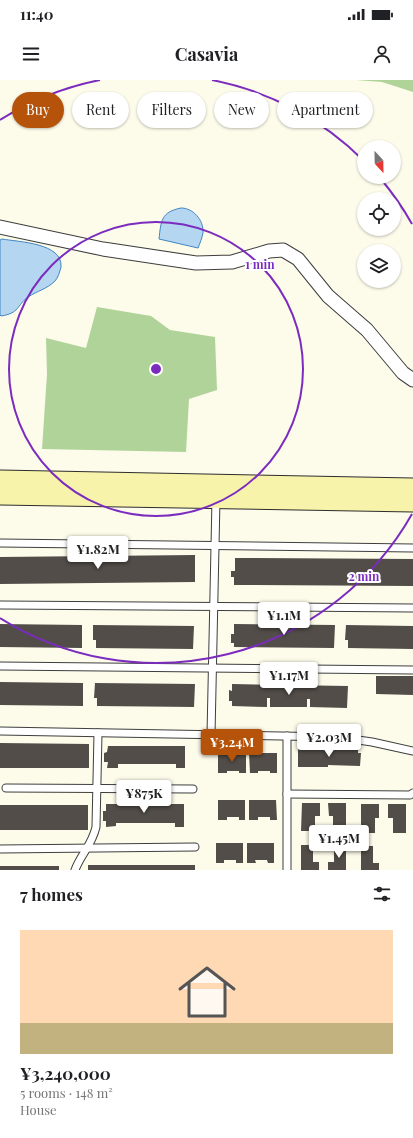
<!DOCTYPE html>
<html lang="en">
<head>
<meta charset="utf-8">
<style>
	body { margin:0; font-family:"Playfair Display",serif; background:#f2f2f2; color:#202124; height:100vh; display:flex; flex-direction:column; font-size:15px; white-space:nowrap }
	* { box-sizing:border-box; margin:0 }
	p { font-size:13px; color:#757577 }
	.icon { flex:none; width:22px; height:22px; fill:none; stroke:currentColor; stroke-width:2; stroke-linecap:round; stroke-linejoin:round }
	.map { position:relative; height:790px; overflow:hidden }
	.side { display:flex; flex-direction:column; background:#fff; flex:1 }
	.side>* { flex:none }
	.top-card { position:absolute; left:12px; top:12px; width:389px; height:36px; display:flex; gap:8px }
	.needle { width:26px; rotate:158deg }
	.fabs { position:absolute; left:357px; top:60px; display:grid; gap:8px }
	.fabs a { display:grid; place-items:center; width:44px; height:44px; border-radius:50%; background:#fff; box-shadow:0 1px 3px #0004; font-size:20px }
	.price { position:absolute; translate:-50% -34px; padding:0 9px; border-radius:4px; background:#fff; color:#222; font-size:13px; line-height:26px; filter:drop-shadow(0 1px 2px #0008) }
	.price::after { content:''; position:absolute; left:50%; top:24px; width:12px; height:9px; margin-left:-6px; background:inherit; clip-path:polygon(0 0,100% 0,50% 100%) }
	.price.current { background:#b45309; color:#fff }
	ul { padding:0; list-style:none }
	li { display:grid; align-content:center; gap:8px; height:212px; padding:0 20px }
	li span { display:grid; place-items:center; height:124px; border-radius:0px; color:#555 }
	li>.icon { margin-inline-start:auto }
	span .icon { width:72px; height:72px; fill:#fffc; stroke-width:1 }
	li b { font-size:17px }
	h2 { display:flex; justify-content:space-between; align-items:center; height:48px; padding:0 20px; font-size:17px }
	.chip { padding:0 14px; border-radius:18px; background:#fff; box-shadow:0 1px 3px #0004; font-size:14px; line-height:36px }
	.chip.current { background:#b45309; color:#fff }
	.status { display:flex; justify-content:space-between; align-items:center; height:28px; padding:0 20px; background:#fff; direction:ltr }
	.status svg { height:11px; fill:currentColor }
	header { display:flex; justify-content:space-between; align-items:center; height:52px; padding:0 20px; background:#fff; font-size:18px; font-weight:700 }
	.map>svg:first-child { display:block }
	.forest { fill:#afd399 }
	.water { fill:#b4d6f0; stroke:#4186c0 }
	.building { fill:#524d48 }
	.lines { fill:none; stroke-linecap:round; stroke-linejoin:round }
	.service-casing { stroke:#3e3e3e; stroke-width:9 }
	.minor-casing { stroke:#3e3e3e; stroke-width:15 }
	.secondary-casing { stroke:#2d2d2d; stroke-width:21 }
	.service { stroke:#fff; stroke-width:7 }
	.minor { stroke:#fff; stroke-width:13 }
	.secondary { stroke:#f7f3ab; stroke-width:19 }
	.ring { fill:none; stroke:#7b2cbf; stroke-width:2 }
	.centre { fill:#7b2cbf; stroke:#fff; stroke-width:2 }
	.ring-label { font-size:12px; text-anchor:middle; font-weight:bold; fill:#7b2cbf; stroke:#fff; stroke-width:4; stroke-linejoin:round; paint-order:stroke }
</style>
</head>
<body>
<div class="status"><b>11:40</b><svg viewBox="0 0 49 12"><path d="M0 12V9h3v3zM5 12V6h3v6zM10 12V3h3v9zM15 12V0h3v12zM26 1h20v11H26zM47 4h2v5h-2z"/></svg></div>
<header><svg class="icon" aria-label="menu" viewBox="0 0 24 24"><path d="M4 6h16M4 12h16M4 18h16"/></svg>Casavia<svg class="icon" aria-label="person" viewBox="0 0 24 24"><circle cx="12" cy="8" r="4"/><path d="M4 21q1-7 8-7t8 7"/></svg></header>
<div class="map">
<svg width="413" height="790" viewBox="0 0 413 790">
	<rect width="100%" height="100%" fill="#fdfbea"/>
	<!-- forest -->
	<g class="forest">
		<polygon points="356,0 413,0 413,12 382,2"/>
		<polygon points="97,227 151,236 170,250 215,257 217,310 189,319 186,372 42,369 47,294 46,258 86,268"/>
	</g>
	<!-- water -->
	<g class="water">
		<path d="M181,128C193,128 204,140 203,153C202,158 200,163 198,168L159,159C161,141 161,132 181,128Z"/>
		<path d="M2,159C19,162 63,163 61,187C60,191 58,198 55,201C47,209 37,211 28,217C16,226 20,233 1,236L0,235V160Z"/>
	</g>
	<!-- building -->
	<g class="building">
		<polygon points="195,475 195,502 0,504 0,477"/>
		<polygon points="235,478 413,479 413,506 234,505 234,497 231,497 231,491 235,491"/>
		<polygon points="0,544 82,545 82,568 0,567"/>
		<polygon points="234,544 335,545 334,568 234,567 234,563 231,563 231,554 234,554"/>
		<polygon points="93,545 194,546 193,569 96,568 96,560 93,560"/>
		<polygon points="346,545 413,546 413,569 348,568 348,560 345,560"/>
		<polygon points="376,596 413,596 413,615 376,614"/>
		<polygon points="0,602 83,603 83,626 0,625"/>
		<polygon points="95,603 195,604 194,627 97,626 97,618 94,618"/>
		<polygon points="232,604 348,606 347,628 310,627 310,619 307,619 307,627 270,627 270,618 267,618 267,627 232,626 232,621 229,621 229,610 232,611"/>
		<polygon points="0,663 89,664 89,688 0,688"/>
		<polygon points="108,666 185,666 185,688 176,688 176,684 118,684 118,688 107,688 108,682 104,682 104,673 107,672"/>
		<polygon points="341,667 358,668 358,673 361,673 360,686 328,685 328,687 298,687 298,669 341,670"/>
		<polygon points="218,673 246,673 246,693 239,693 239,691 227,691 227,693 218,693"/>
		<polygon points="249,673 277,673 277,693 270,693 270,691 258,691 258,693 250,693"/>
		<polygon points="218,720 245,720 245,740 239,740 239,737 227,737 227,740 218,740"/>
		<polygon points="249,720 276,720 277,740 270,740 270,737 258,737 258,740 249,740"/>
		<polygon points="302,723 320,723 320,736 315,736 315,751 301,751"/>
		<polygon points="328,723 346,723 346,751 333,751 333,736 329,736"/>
		<polygon points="106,724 184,724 184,747 175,747 175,743 116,743 116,746 106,747 106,741 103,741 103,731 106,731"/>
		<polygon points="361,724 379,724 379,738 375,738 375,753 361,753"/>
		<polygon points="388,724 406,724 406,753 393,753 393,738 388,738"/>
		<rect x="0" y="725" width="88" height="25"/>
		<polygon points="216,763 243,763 243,783 236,783 236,780 224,780 224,783 216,783"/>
		<polygon points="247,763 274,763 274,783 268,783 267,780 255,780 256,783 247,783"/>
		<polygon points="301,765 313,765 313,782 319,782 319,790 301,790"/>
		<polygon points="334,765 346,765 346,790 328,790 328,782 334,782"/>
		<polygon points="361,766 373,766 373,783 379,783 379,790 361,790"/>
		<rect x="88" y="785" width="107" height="5"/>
		<rect x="0" y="786" width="59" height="4"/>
	</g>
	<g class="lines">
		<!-- service casing -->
		<g class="service-casing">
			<g id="service">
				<polyline points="0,463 413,468"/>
				<polyline points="0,525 413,528"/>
				<polyline points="0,586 413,590"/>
				<polyline points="0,651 337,657 372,662 413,671"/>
				<polyline points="211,655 216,419"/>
				<polyline points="287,656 287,790"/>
				<polyline points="6,708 193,709"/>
				<polyline points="287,714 410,715 413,713"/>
				<polyline points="0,769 195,767"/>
				<path d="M75,790C81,774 92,765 96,747L98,653"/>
			</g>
		</g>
		<!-- minor casing -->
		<g class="minor-casing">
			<polyline id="minor" points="0,147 103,169 196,183 232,182 269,171 283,170 298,179 328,216 367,250 403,293 413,300"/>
		</g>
		<!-- secondary casing -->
		<g class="secondary-casing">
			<g id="secondary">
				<polyline points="0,400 413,408"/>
				<polyline points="0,415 413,422"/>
			</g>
		</g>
		<!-- service -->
		<use href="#service" class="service"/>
		<!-- minor -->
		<use href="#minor" class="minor"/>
		<!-- secondary -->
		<use href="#secondary" class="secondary"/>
	</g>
	<!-- distance rings -->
	<g class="ring">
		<circle cx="156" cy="289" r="147"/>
		<path d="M412 434A294 294 0 0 1 0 538M0 40A294 294 0 0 1 100 0M212 0A294 294 0 0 1 364 81M380 98A294 294 0 0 1 412 144"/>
	</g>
	<circle cx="156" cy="289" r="6" class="centre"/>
	<g class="ring-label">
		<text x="260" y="189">1 min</text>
		<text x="364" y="501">2 min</text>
	</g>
</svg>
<div class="fabs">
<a><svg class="needle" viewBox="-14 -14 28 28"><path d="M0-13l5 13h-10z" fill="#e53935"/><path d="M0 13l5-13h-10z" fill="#757577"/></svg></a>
<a><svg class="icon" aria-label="locate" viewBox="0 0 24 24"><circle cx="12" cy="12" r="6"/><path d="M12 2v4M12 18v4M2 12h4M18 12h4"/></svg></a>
<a><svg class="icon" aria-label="layers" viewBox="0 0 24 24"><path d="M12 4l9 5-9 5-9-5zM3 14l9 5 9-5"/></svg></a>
</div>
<b class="price" style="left:98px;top:490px">¥1.82M</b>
<b class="price" style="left:284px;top:556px">¥1.1M</b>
<b class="price" style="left:289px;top:616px">¥1.17M</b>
<b class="price" style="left:329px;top:678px">¥2.03M</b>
<b class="price current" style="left:232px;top:683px">¥3.24M</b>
<b class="price" style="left:144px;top:734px">¥875K</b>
<b class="price" style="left:339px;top:779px">¥1.45M</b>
<div class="top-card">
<a class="chip current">Buy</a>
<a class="chip">Rent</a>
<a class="chip">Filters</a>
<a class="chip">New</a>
<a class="chip">Apartment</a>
</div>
</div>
<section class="side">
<h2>7 homes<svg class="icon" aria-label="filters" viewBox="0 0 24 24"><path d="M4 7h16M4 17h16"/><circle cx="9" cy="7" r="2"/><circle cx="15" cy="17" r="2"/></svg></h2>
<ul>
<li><span style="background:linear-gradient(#ffd9b3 75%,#c2b280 0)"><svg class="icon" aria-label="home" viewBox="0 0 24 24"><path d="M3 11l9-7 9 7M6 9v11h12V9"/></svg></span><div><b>¥3,240,000</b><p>5 rooms · 148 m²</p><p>House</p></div></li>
</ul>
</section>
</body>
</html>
